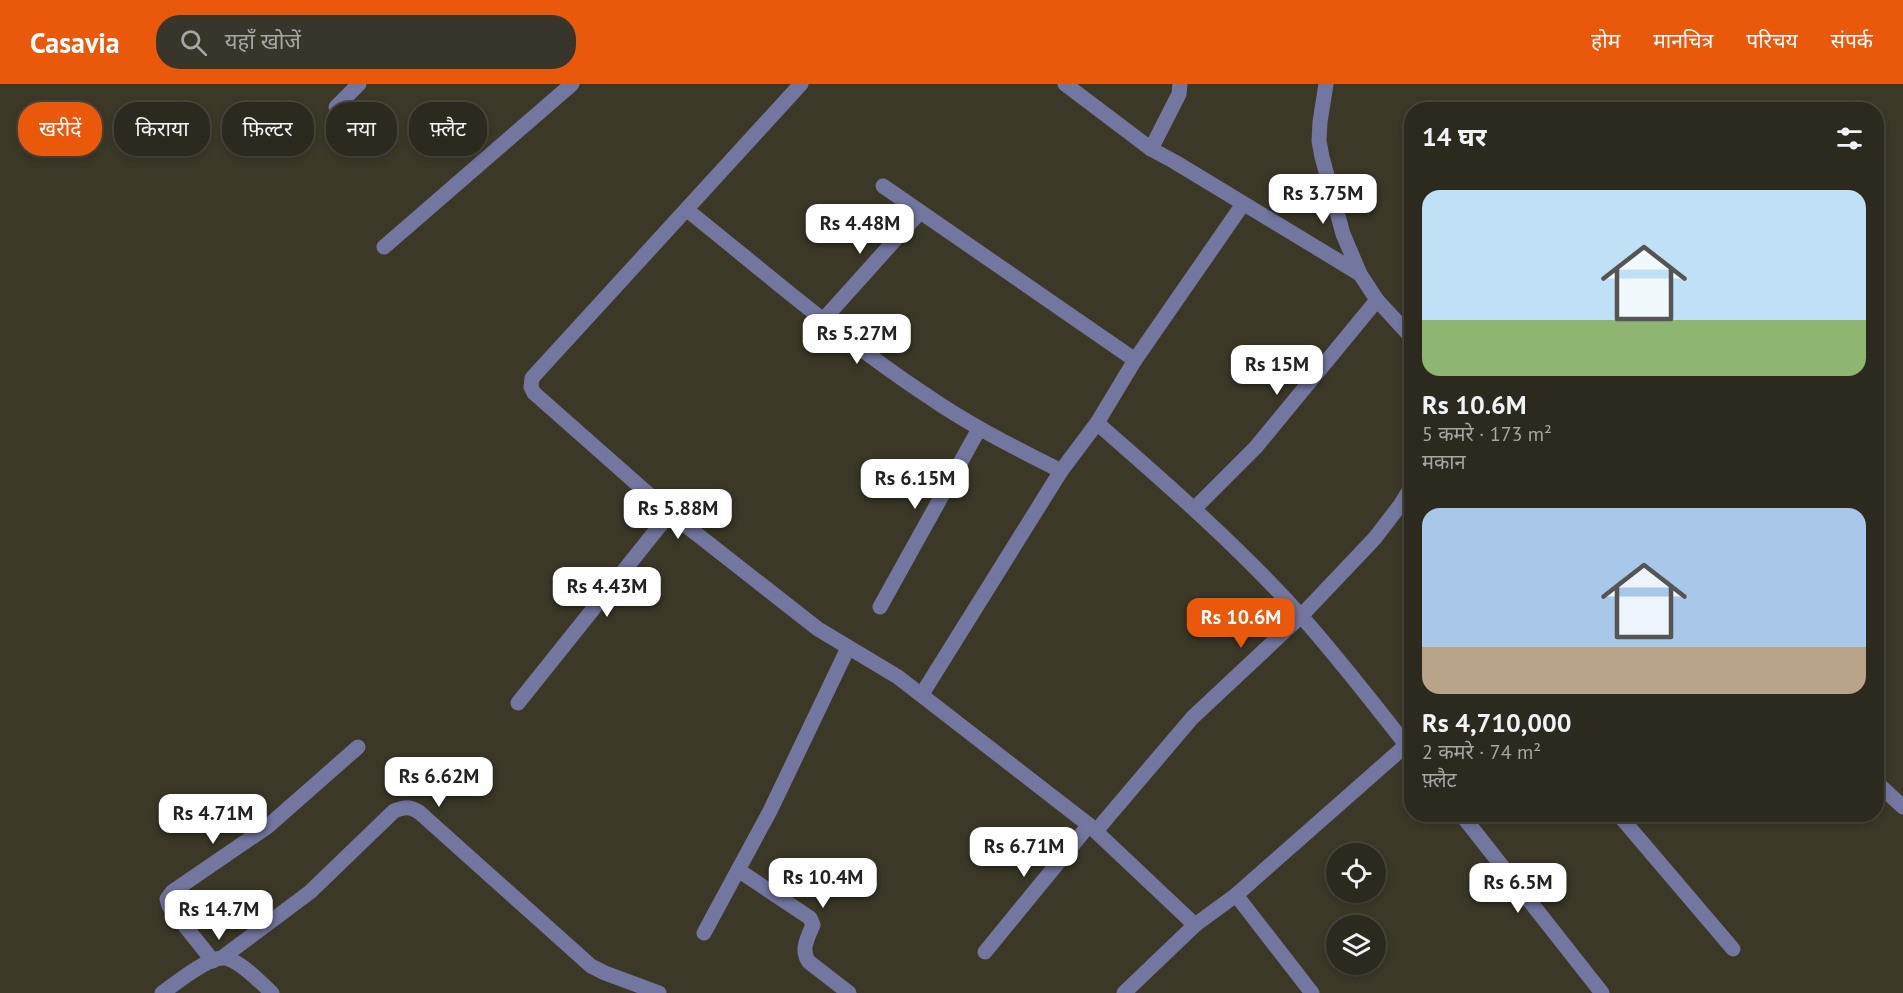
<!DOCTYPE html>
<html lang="hi">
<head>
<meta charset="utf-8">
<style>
	body { margin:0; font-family:"PT Sans","Noto Sans Devanagari",sans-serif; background:#38362b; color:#f1f3f6; height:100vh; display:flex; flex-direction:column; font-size:22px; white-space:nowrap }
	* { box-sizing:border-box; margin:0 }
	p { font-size:20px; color:#a6a7a4 }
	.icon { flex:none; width:33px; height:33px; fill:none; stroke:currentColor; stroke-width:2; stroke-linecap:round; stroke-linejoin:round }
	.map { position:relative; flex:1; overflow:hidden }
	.panel { position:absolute; left:1404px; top:18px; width:480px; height:720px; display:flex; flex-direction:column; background:#2c2a1e; border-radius:24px; box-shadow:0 3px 9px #0003,0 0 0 2px #48463c }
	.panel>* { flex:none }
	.hud { position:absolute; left:18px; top:18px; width:570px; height:54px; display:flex; gap:12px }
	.tools { position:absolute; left:1326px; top:759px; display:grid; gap:12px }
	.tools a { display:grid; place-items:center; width:60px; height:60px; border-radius:50%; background:#2c2a1e; box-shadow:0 3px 9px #0003,0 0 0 2px #48463c; font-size:30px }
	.price { position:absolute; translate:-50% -51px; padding:0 14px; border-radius:12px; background:#fff; color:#222; font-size:20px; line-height:39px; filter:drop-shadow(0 2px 3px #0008) }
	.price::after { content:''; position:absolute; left:50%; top:36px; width:18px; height:14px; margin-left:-9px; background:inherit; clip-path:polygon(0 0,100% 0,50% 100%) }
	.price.current { background:#ea580c; color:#fff }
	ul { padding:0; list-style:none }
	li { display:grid; align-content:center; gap:12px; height:318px; padding:0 18px }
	li span { display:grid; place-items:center; height:186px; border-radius:18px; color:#555 }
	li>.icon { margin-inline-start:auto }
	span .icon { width:108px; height:108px; fill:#fffc; stroke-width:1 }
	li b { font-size:26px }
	h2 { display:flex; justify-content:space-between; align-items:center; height:72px; padding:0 18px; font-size:26px }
	.chip { padding:0 21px; border-radius:24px; background:#2c2a1e; box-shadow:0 3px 9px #0003,0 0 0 2px #48463c; font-size:21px; line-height:54px }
	.chip.current { background:#ea580c; color:#fff }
	header { display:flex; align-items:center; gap:36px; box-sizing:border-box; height:84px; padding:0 30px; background:#ea580c; color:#fff }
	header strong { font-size:28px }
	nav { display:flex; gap:33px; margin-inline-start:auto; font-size:21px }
	.search { width:420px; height:54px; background:#38362b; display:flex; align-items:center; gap:15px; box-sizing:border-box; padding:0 21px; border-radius:24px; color:#a6a7a4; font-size:22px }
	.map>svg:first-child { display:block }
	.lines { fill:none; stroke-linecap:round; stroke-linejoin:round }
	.minor { stroke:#73769f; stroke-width:15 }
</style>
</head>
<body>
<header>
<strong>Casavia</strong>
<div class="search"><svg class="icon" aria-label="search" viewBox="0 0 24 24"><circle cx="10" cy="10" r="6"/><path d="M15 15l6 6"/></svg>यहाँ खोजें</div>
<nav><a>होम</a><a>मानचित्र</a><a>परिचय</a><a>संपर्क</a></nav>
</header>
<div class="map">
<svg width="1903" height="909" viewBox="0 0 1903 909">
	<rect width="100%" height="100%" fill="#3b3828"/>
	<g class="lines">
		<!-- minor -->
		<g class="minor">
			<polyline points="801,0 532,294 531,303 534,309 670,429 818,545 898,593 1089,741 1195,841"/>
			<polyline points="1065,0 1151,65 1175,78 1360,190"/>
			<polyline points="1326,0 1320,38 1319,57 1322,73 1343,150 1360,190 1377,216 1412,254"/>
			<polyline points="336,23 359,0"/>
			<polyline points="1151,65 1179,10 1180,0"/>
			<polyline points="883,102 1135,276"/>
			<path d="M687,126C766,189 844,257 929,313C971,342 1016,364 1061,387"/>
			<polyline points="384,163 572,0"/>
			<polyline points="824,235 920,128"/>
			<path d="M1097,339C1168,401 1239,463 1302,533C1341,577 1376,623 1412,668"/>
			<polyline points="1195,424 1256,363 1377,216"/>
			<polyline points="880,523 979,345"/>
			<polyline points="922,610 1061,387 1097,339 1135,276 1243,120"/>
			<polyline points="518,619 670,429"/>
			<polyline points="1876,698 1903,723"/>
			<polyline points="1461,730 1602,909"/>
			<polyline points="1618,730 1733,865"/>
			<polyline points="1096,747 1192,634 1301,532 1375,454 1401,420 1412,402"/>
			<path d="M738,786L810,834L813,841C808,853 800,866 809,878L849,909"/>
			<polyline points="1236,811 1312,909"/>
			<polyline points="704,849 770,727 848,564"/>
			<polyline points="985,868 1089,741"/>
			<path d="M223,873L310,808L394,727C404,723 409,722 419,728L591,882L605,889L659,909"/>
			<polyline points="213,877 169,822 167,815 172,808 267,743 358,663"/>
			<path d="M162,909C175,900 208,873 223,874C238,874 261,899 272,909"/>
			<polyline points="1124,909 1195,841 1236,811 1412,656"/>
		</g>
	</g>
</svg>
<div class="tools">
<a><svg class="icon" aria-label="locate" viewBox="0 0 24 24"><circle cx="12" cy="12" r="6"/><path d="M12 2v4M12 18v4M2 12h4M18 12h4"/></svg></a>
<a><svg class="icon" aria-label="layers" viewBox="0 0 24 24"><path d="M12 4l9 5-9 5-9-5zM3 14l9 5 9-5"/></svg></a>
</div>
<b class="price" style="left:1323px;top:141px">Rs 3.75M</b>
<b class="price" style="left:860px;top:171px">Rs 4.48M</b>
<b class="price" style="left:857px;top:281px">Rs 5.27M</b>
<b class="price" style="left:1277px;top:312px">Rs 15M</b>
<b class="price" style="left:915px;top:426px">Rs 6.15M</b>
<b class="price" style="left:678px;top:456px">Rs 5.88M</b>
<b class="price" style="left:607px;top:534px">Rs 4.43M</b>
<b class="price current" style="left:1241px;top:565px">Rs 10.6M</b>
<b class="price" style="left:439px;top:724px">Rs 6.62M</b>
<b class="price" style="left:213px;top:761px">Rs 4.71M</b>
<b class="price" style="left:1024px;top:794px">Rs 6.71M</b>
<b class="price" style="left:823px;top:825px">Rs 10.4M</b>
<b class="price" style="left:1518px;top:830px">Rs 6.5M</b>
<b class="price" style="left:219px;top:857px">Rs 14.7M</b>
<div class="hud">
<a class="chip current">खरीदें</a>
<a class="chip">किराया</a>
<a class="chip">फ़िल्टर</a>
<a class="chip">नया</a>
<a class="chip">फ़्लैट</a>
</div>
<section class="panel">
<h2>14 घर<svg class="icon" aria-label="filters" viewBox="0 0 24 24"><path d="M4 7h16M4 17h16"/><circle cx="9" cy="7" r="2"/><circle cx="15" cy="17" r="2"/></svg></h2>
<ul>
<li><span style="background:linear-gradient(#bfe0f5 70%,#8fb573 0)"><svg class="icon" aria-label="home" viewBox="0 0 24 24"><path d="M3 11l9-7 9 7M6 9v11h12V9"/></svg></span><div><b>Rs 10.6M</b><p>5 कमरे · 173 m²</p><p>मकान</p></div></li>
<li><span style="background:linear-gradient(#a9c7e8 75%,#b9a48a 0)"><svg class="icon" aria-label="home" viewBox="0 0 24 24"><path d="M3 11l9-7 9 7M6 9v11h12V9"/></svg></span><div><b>Rs 4,710,000</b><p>2 कमरे · 74 m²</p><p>फ़्लैट</p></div></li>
</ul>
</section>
</div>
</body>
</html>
